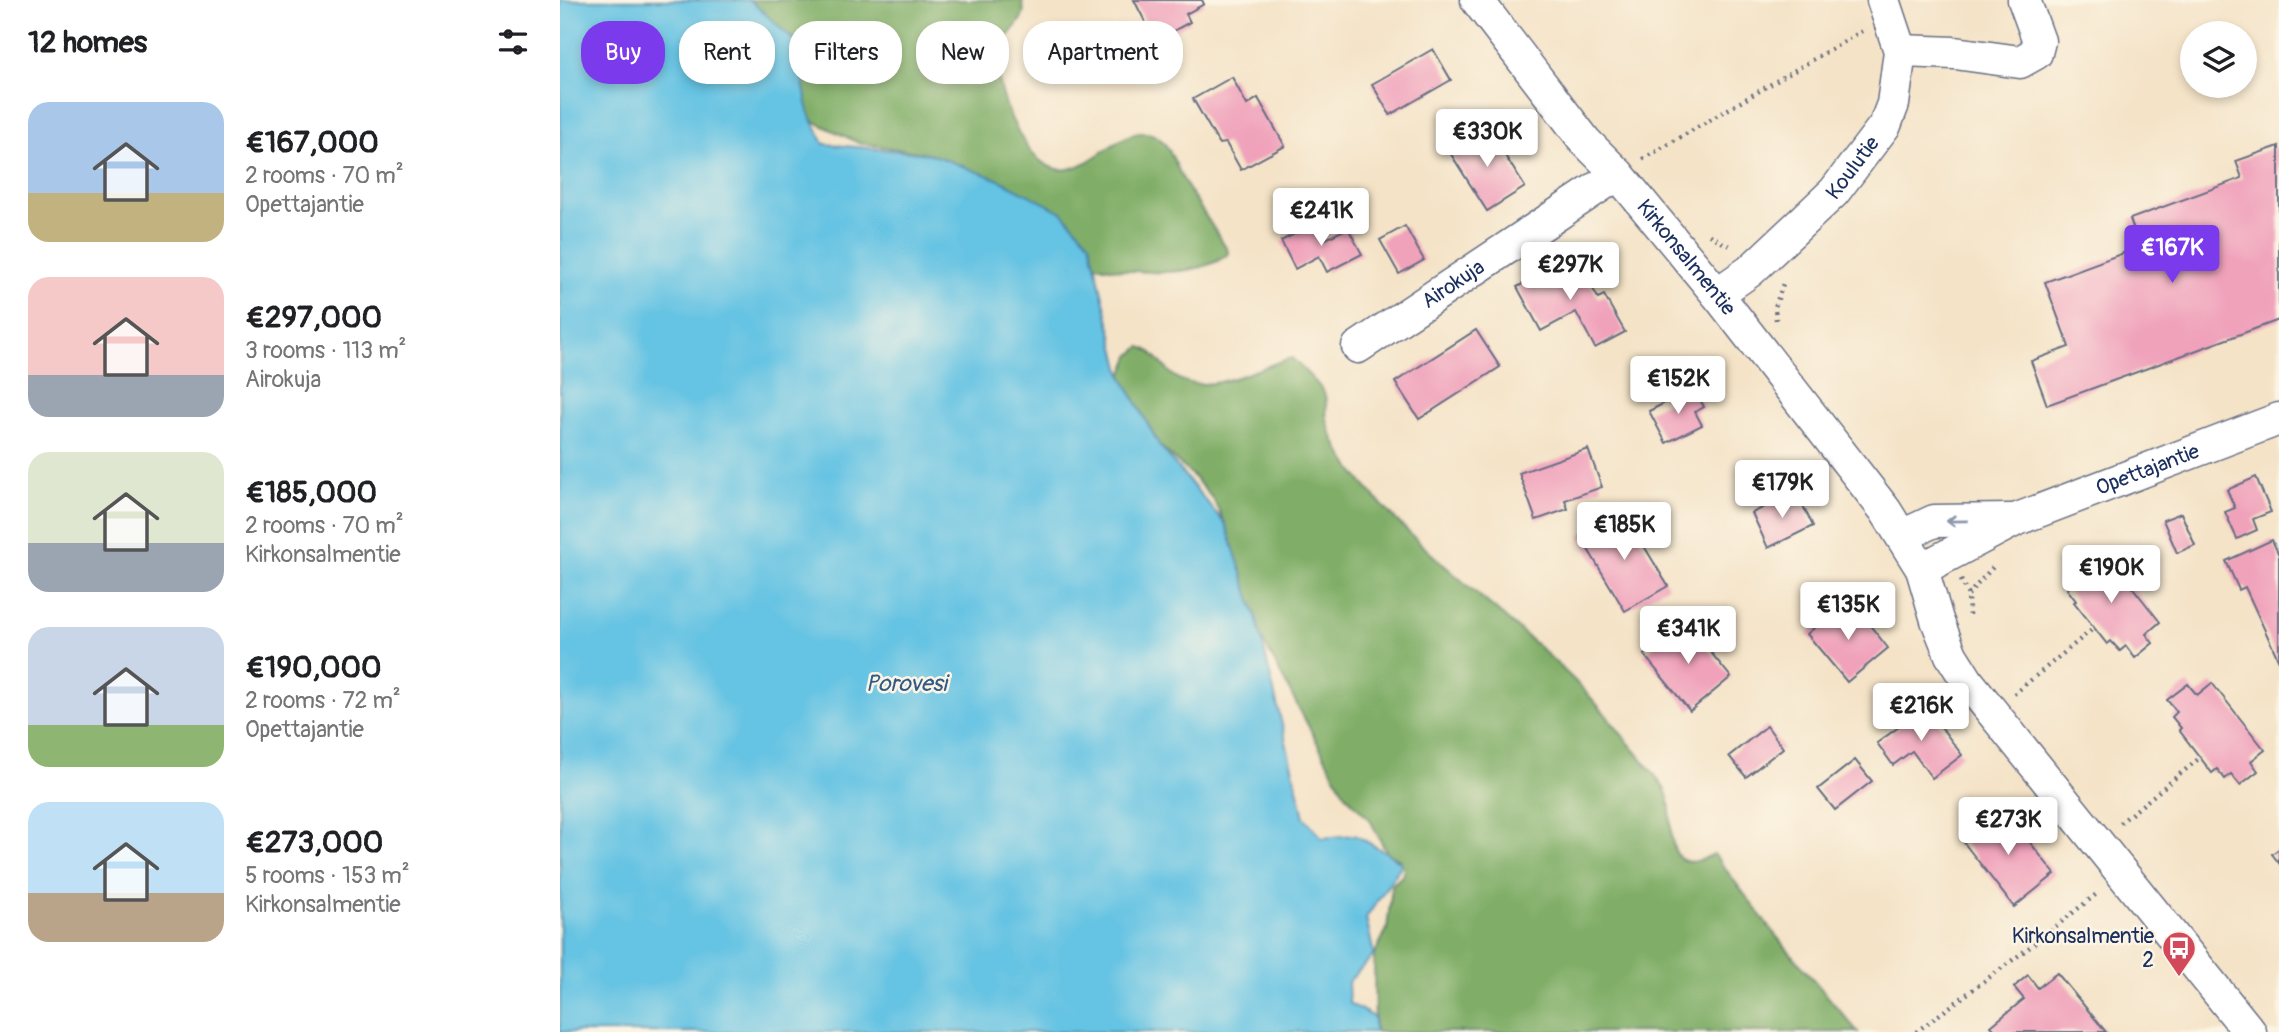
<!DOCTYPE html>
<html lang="en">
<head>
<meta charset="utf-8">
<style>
	body { margin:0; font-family:Pangolin,sans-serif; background:#f2f2f2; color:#202124; height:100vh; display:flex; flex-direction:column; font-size:26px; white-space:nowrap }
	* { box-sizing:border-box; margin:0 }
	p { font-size:23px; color:#757577 }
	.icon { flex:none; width:38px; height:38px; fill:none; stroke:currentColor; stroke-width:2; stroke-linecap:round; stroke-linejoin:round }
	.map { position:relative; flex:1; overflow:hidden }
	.details { display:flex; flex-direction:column; background:#fff; width:560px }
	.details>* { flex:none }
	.hud { position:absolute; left:21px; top:21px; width:665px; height:63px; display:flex; gap:14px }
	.buttons { position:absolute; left:1620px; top:21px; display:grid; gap:14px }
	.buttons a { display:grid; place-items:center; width:77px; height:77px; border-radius:50%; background:#fff; box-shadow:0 4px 10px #0003; font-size:35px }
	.price { position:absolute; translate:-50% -60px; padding:0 16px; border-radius:7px; background:#fff; color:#222; font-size:23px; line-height:46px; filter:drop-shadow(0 2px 4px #0008) }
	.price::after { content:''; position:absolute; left:50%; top:42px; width:21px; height:16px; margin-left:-10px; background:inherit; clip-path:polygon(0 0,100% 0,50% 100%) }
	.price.current { background:#7c3aed; color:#fff }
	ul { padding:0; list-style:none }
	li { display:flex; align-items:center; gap:21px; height:175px; padding:0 28px }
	li span { display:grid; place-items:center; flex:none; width:196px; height:140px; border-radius:21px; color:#555 }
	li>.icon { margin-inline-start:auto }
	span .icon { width:84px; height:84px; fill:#fffc; stroke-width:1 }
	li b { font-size:30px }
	h2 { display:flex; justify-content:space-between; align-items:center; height:84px; padding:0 28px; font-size:30px }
	.chip { padding:0 24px; border-radius:28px; background:#fff; box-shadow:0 4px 10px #0003; font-size:24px; line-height:63px }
	.chip.current { background:#7c3aed; color:#fff }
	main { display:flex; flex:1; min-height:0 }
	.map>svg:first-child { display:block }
	.forest { fill:#80ae67; stroke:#4e6e62; stroke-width:2 }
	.water { fill:#65c3e3; stroke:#4079a0; stroke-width:2 }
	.building { fill:#f0a2bb }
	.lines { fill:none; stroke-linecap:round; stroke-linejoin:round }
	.street-casing { stroke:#676e83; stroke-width:35 }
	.path { stroke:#676e83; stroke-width:4.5; stroke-dasharray:2 5; stroke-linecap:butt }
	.street { stroke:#fff; stroke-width:32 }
	.oneway { stroke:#8d97ae }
	.labels { text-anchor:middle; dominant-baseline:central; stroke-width:5; stroke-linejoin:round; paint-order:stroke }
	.street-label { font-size:21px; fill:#1b2f5e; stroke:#fcf5e5 }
	.poi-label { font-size:21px; fill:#1b2f5e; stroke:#fcf5e5; text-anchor:end }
	.water-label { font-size:23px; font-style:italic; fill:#315b86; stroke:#fcf5e5 }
</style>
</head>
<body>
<main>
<section class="details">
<h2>12 homes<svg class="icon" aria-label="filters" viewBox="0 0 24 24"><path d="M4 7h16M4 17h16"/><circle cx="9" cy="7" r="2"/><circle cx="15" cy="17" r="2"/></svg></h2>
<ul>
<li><span style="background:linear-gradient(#a9c7e8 65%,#c2b280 0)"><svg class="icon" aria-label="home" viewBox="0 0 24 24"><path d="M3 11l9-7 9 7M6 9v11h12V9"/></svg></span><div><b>€167,000</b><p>2 rooms · 70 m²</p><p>Opettajantie</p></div></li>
<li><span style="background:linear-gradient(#f6c9c9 70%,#9aa5b1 0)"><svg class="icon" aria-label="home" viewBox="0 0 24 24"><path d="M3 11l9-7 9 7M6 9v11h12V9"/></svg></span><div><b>€297,000</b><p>3 rooms · 113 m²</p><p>Airokuja</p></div></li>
<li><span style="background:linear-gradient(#dfe7d0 65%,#9aa5b1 0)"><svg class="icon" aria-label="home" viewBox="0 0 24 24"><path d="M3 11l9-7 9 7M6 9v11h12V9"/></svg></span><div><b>€185,000</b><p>2 rooms · 70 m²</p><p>Kirkonsalmentie</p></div></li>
<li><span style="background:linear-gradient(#c9d6e8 70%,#8fb573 0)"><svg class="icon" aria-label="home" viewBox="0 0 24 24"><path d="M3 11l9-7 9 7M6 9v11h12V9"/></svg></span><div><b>€190,000</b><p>2 rooms · 72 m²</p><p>Opettajantie</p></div></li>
<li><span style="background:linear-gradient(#bfe0f5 65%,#b9a48a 0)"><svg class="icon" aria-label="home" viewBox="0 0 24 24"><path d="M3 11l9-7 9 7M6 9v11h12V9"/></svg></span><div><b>€273,000</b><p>5 rooms · 153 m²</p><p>Kirkonsalmentie</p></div></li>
</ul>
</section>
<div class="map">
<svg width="1719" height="1032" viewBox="0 0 1719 1032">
	<rect width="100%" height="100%" fill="#fcf5e5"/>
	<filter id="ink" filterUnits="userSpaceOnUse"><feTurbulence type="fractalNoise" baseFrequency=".0143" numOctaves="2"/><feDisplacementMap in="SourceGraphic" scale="14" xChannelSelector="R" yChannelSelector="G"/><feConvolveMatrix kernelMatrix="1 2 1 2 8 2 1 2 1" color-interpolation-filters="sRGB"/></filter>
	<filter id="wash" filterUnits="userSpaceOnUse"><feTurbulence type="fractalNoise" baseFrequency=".00686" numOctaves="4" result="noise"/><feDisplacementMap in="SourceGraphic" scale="28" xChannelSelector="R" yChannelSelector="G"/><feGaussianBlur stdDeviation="1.57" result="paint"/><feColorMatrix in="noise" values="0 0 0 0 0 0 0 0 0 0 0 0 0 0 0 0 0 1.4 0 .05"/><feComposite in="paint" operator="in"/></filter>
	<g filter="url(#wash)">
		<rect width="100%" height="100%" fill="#f4e3c7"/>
		<!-- forest -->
		<g class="forest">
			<path d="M192,0H462L464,13C460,24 449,32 444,43C431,71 444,105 457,130C509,227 552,112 596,136C610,144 616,168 624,181C638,206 655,229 669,253C640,280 556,275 522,260L371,154L299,143L253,121L247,107L242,75V45L201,15Z"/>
			<path d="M580,347C596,350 603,370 617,378C650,397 698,366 732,358C742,369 757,381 764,393C768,401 765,412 767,420C774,448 795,475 814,496C889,582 990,641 1059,731C1074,750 1093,770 1105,790C1115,810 1106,842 1119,857C1128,867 1144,859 1154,854L1217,937L1298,1032H815L814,955L827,929L832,885L842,876L844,870L840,860L827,853L810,820L784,793L693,622L683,575L669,543L666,525L653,499L632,475L599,445L562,376L570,356Z"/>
		</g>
		<!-- water -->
		<polygon class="water" points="0,0 190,0 235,41 249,113 264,144 371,154 442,181 502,212 530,243 562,376 599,445 666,525 696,616 744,817 762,838 795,835 827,853 842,864 806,918 814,955 788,982 789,1003 814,1017 814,1032 0,1032"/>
		<g id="blocks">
			<!-- building -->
			<g class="building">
				<polygon points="574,0 642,0 644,4 626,14 630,22 595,41"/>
				<polygon points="873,49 891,80 830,115 812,84"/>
				<polygon points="672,77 687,105 698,98 725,146 681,170 666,143 659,144 633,99"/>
				<polygon points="927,127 965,187 927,211 889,151"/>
				<polygon points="1719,146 1719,320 1487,405 1471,361 1509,347 1485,282 1580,247 1570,219 1682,178 1676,161"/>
				<polygon points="756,223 764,240 788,228 802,254 767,272 759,256 735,269 721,241"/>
				<polygon points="845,226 864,260 839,274 820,240"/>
				<polygon points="1015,256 1038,298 1044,295 1065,332 1035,348 1016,312 981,331 957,287"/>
				<polygon points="916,330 940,367 859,419 835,382"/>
				<polygon points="1134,388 1144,407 1135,412 1142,425 1106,443 1089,411"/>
				<polygon points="1028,449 1042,487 1005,500 1008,509 976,520 959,473"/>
				<polygon points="1696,477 1711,512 1693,519 1697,530 1677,539 1665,512 1675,508 1667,490"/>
				<polygon points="1236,492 1253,526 1208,548 1192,513"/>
				<polygon points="1621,513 1635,545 1617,553 1603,520"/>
				<polygon points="1057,514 1070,534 1075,531 1108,586 1065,611 1020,536"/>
				<polygon points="1712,540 1719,555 1719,661 1685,587 1679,590 1666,561"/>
				<polygon points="1547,555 1600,622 1586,634 1593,643 1575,658 1566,646 1560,651 1551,641 1547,644 1514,602 1516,601 1507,589 1512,585 1502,573 1523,556 1532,567"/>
				<polygon points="1280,606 1288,614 1296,608 1328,648 1287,682 1247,634"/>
				<polygon points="1125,621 1171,677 1130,711 1084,655"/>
				<polygon points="1652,683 1705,750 1691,761 1698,771 1680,785 1671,774 1665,779 1657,769 1652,773 1619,730 1621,728 1612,717 1617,712 1607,700 1628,684 1637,695"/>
				<polygon points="1366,707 1402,755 1372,778 1352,751 1333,765 1317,743"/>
				<polygon points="1207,726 1223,748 1186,777 1169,756"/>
				<polygon points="1295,760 1312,781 1275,810 1258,789"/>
				<polygon points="1442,807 1495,874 1454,907 1401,839"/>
				<polygon points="1719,849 1719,863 1712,854"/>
				<polygon points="1497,973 1546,1032 1437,1032 1431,1026 1464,999 1454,987 1468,975 1478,988"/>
			</g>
		</g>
	</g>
	<g filter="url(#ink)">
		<use href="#blocks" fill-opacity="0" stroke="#676e83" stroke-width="2"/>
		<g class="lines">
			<!-- street casing -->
			<g class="street-casing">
				<g id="street">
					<path id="s1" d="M917,0L1025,141L1058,174L1157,294L1325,510L1362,569L1377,620L1391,655L1408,682L1690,1032"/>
					<polyline points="1340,51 1395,53 1460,62 1476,53 1479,41 1464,0"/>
					<path id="s2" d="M1157,294L1190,271L1274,192L1325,125L1333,104L1340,51L1323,0"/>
					<path id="s3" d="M798,347L1058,174"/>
					<polyline points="1342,536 1374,521 1451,520"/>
					<path id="s4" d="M1362,569L1455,520L1719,419"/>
				</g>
			</g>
			<!-- path -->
			<g class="path">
				<polyline points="1083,159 1302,31"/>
				<polyline points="1149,235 1171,247"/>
				<polyline points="1216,320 1215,307 1224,281"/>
				<polyline points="1401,580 1408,595 1409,615"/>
				<polyline points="1408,595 1433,567"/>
				<polyline points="1454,694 1534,628"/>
				<polyline points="1560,823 1641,757"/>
				<polyline points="1356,1032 1470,947 1539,892"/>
			</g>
			<!-- street -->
			<use href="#street" class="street"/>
		</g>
		<!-- one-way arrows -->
		<defs><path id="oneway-shaft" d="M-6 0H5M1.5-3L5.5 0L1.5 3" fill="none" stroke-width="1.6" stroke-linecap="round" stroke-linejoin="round" transform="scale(1.75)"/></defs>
		<use class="oneway" href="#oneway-shaft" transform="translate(1397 521) rotate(179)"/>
	</g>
	<!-- icons -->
	<defs>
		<g id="bus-pin" transform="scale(1.75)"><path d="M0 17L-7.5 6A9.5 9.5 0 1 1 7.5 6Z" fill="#d1495b" stroke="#fcf5e5"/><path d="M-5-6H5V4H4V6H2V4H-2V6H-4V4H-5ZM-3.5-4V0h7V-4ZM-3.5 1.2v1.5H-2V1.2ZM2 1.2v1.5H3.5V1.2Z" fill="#fff"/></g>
	</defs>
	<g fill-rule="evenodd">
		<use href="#bus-pin" x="1619" y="948"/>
	</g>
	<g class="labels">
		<!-- street labels -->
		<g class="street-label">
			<text stroke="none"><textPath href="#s2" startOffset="186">Koulutie</textPath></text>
			<text stroke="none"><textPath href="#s1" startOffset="332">Kirkonsalmentie</textPath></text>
			<text stroke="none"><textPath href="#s3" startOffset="114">Airokuja</textPath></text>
			<text stroke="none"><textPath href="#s4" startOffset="247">Opettajantie</textPath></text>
		</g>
		<!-- poi labels -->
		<g class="poi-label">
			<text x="1594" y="936">Kirkonsalmentie<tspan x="1594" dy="24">2</tspan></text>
		</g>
		<!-- water labels -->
		<g class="water-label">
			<text x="346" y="683">Porovesi</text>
		</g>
	</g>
</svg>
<div class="buttons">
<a><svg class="icon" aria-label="layers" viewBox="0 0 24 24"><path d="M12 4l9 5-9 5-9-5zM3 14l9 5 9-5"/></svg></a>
</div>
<b class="price" style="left:927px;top:169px">€330K</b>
<b class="price" style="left:761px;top:248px">€241K</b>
<b class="price current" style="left:1612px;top:285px">€167K</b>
<b class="price" style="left:1010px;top:302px">€297K</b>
<b class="price" style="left:1118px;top:416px">€152K</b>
<b class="price" style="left:1222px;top:520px">€179K</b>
<b class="price" style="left:1064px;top:562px">€185K</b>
<b class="price" style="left:1551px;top:605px">€190K</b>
<b class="price" style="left:1288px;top:642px">€135K</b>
<b class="price" style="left:1128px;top:666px">€341K</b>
<b class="price" style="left:1361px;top:743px">€216K</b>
<b class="price" style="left:1448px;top:857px">€273K</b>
<div class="hud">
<a class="chip current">Buy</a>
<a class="chip">Rent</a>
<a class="chip">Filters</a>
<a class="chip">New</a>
<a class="chip">Apartment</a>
</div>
</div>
</main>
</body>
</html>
